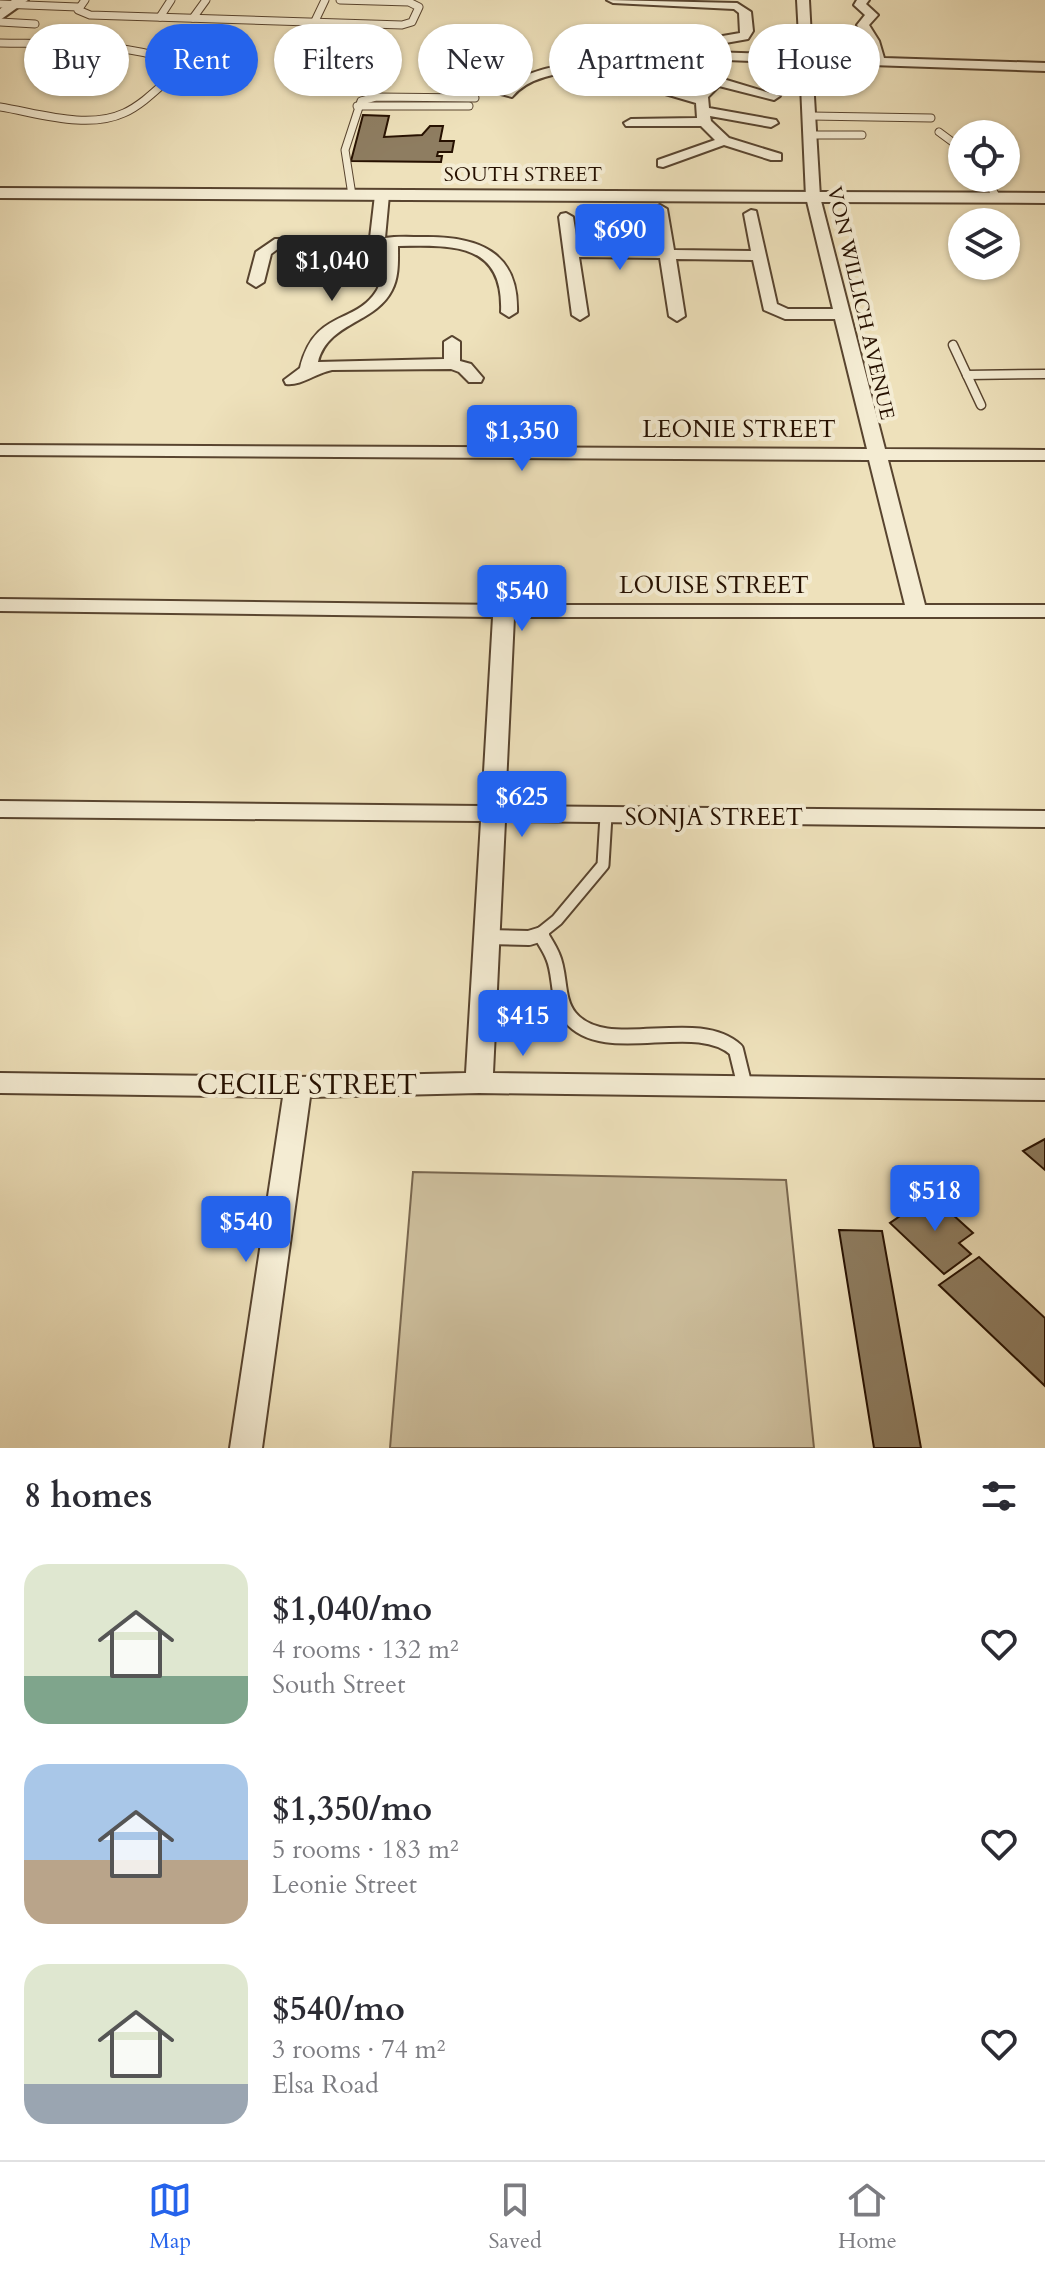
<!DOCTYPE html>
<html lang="en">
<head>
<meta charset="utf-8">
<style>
	body { margin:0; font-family:Cardo,serif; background:#f2f2f3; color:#2b2b33; height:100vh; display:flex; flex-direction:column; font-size:30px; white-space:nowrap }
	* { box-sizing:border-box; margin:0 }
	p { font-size:26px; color:#7c7c81 }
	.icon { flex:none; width:44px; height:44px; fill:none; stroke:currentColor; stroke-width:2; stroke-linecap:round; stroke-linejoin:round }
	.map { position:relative; height:1448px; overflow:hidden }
	.details { display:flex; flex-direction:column; background:#fff; flex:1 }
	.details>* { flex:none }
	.hud { position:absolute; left:24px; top:24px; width:998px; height:72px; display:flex; gap:16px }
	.buttons { position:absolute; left:948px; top:120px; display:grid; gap:16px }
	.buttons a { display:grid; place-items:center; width:72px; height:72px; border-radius:50%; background:#fff; box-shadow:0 2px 6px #0004; font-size:40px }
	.price { position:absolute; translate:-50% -68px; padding:0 18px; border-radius:8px; background:#2563eb; color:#fff; font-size:26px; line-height:52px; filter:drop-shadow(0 2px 4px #0008) }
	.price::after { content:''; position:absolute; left:50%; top:48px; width:24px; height:18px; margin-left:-12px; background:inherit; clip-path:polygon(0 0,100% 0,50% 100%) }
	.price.current { background:#222; color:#fff }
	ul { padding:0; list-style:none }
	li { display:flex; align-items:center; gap:24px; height:200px; padding:0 24px }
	li span { display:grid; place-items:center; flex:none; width:224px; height:160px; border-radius:24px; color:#555 }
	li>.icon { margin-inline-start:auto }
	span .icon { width:96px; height:96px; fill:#fffc; stroke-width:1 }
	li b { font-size:34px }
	h2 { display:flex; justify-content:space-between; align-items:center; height:96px; padding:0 24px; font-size:34px }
	.pill { padding:0 28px; border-radius:36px; background:#fff; box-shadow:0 2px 6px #0004; font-size:28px; line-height:72px }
	.pill.current { background:#2563eb; color:#fff }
	.menu { display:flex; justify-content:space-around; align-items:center; height:112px; border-top:2px solid #e1e1e2; background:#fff; font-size:22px; color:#7c7c81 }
	.menu a { display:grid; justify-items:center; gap:4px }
	.menu .current { color:#2563eb }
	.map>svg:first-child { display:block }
	.green { fill:#ccbd9b; stroke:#79664e; stroke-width:2 }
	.building { fill:#8e7d61; stroke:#261000; stroke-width:2 }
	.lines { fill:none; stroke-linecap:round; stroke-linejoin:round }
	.service-far3-casing { stroke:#58442f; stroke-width:9 }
	.service-far2-casing { stroke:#58442f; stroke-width:11 }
	.service-far1-casing { stroke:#58442f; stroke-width:15 }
	.service-casing { stroke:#58442f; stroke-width:18 }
	.minor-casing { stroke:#58442f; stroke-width:4 }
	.tertiary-casing { stroke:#58442f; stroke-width:4 }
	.service-far3 { stroke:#f4ecd3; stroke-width:7 }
	.service-far2 { stroke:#f4ecd3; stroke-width:8 }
	.service-far1 { stroke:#f4ecd3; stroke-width:11 }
	.service { stroke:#f4ecd3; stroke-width:14 }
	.minor { fill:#f4ecd3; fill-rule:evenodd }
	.tertiary { fill:#f4ecd3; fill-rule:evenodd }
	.labels { text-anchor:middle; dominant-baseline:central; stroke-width:8; stroke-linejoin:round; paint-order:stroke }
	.far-street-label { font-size:20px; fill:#261000; stroke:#f4ecd3 }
	.street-label { font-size:24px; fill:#261000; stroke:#f4ecd3 }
	.near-street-label { font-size:28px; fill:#261000; stroke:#f4ecd3 }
</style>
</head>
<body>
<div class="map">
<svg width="1045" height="1448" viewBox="0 0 1045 1448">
	<rect width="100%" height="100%" fill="#eee1bb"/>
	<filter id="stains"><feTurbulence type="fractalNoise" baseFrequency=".0025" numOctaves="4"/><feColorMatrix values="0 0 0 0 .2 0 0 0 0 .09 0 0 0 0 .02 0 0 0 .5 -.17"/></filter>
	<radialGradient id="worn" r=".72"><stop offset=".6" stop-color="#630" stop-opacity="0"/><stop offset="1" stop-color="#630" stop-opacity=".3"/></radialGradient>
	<!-- green -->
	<polygon class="green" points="413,1172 786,1180 814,1448 390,1448"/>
	<!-- building -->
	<g class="building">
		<polygon points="363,115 389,116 384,137 422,135 430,126 443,126 440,141 454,141 452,152 438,152 437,156 442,156 441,162 351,161"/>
		<polygon points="1045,1139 1045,1170 1023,1151"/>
		<polygon points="931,1195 973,1233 959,1243 971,1254 944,1274 890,1223"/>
		<polygon points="839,1230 882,1231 921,1448 874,1448"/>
		<polygon points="979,1257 1045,1318 1045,1386 939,1285"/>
	</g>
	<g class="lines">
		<!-- service-far3 casing -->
		<g class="service-far3-casing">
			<g id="service-far3">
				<polyline points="85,0 78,10 90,15 402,25 412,22 419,7 409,2 340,0"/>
				<polyline points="0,4 78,7"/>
				<polyline points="160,17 171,0"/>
				<polyline points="193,18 206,0"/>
				<polyline points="0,22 35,24"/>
				<path d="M0,43C60,44 122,41 179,63L178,71C161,85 144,104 124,113C87,130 38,113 0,107"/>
				<polyline points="304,44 325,0"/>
				<polyline points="357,106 469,106"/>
				<polyline points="811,116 931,118"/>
				<polyline points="939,132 962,149"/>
				<polyline points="811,135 862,135"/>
				<polyline points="986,178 997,198"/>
				<polyline points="352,195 345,150 361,101 376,97 475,98"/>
			</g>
		</g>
		<!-- service-far2 casing -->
		<g class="service-far2-casing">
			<g id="service-far2">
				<polyline points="953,345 981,405"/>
				<polyline points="967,375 1045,374"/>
			</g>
		</g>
		<!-- service-far1 casing -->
		<g class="service-far1-casing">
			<polyline id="service-far1" points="537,936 557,920 603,865 606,816"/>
		</g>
		<!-- service casing -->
		<g class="service-casing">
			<g id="service">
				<path d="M541,935C545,942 550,949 553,957C561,975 556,1000 570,1017C605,1060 696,1013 736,1050L745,1087"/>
				<polyline points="486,937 529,938 542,934"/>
			</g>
		</g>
		<!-- minor casing -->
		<g class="minor-casing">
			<g id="minor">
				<polygon points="607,0 737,3 751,12 753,31 748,39 686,50 682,49 682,43 740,33 739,13 734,9 613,3"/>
				<polygon points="797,0 809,0 812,56 872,58 867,41 857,25 865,15 854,5 857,0 869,0 866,4 878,15 869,25 879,41 884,58 1045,63 1045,71 812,63 820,197 885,449 1045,450 1045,460 888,460 925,605 1045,605 1045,617 514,617 505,806 1045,811 1045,827 505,821 493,1073 1045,1080 1045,1100 479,1093 310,1097 262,1448 230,1448 283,1097 0,1093 0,1073 298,1077 466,1073 481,821 0,817 0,801 482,806 493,617 0,611 0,599 504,605 905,605 869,460 0,455 0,445 867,449 835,319 785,319 764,310 753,260 676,259 685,316 677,321 669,316 660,258 579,257 588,315 580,320 572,315 559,217 561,214 566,213 573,217 578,248 659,249 653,209 660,205 667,209 674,250 751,251 744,214 751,210 756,211 777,304 788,309 833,309 806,197 800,63 726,60 723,79 780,96 774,100 719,86 708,97 709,108 776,120 778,123 771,127 710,116 711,121 729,138 781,154 781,160 771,160 724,145 663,167 658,166 658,160 715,140 701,126 626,126 624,123 631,119 697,118 696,103 621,81 627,77 696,95 710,80 716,60 586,56 580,52 586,48 800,55"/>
				<path d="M610,59L616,63L614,66C581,73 535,69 512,97L501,94C524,65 575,64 610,59Z"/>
				<path d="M382,191L389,195L385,238C397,236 411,237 423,237C477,236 519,251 517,312L509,317L501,312C504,242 452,245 398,246C398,261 399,277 392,290C375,324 328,322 318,362L444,359V342L452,337L460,342V361L471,364L483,378L481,382H469L459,372L451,369L332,370C316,373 301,386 286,384L284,380L300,368C315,308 355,326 377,290C384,278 383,260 383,247L279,248L271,254L264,282L256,287L248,282L256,252L275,239L370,238L375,195Z"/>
			</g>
		</g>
		<!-- tertiary casing -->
		<g class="tertiary-casing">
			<g id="tertiary">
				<polygon points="12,0 28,0 0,20 0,9"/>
				<polygon points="0,188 1045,193 1045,203 0,198"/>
			</g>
		</g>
		<!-- service-far3 -->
		<use href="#service-far3" class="service-far3"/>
		<!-- service-far2 -->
		<use href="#service-far2" class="service-far2"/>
		<!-- service-far1 -->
		<use href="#service-far1" class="service-far1"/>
		<!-- service -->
		<use href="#service" class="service"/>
		<!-- minor -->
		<use href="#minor" class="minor"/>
		<!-- tertiary -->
		<use href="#tertiary" class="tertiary"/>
	</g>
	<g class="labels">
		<!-- far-street labels -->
		<g class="far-street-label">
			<text x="523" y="174">SOUTH STREET</text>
			<text transform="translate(861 303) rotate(77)">VON WILLICH AVENUE</text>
		</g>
		<!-- street labels -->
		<g class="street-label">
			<text x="739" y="429">LEONIE STREET</text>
			<text x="714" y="585">LOUISE STREET</text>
			<text x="714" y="817">SONJA STREET</text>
		</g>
		<!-- near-street labels -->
		<g class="near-street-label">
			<text x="307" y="1085">CECILE STREET</text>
		</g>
	</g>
	<rect width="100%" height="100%" filter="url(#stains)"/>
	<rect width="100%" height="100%" fill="url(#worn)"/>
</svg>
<div class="buttons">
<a><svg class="icon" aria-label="locate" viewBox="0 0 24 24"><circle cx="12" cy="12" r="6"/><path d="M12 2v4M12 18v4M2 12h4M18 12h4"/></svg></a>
<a><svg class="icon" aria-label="layers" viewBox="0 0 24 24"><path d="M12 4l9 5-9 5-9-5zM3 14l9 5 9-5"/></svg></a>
</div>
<b class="price" style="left:620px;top:272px">$690</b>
<b class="price current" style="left:332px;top:303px">$1,040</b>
<b class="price" style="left:522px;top:473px">$1,350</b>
<b class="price" style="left:522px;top:633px">$540</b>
<b class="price" style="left:522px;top:839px">$625</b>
<b class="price" style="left:523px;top:1058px">$415</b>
<b class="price" style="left:935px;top:1233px">$518</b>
<b class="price" style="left:246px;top:1264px">$540</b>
<div class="hud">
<a class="pill">Buy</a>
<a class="pill current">Rent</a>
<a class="pill">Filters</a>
<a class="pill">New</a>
<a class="pill">Apartment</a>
<a class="pill">House</a>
</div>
</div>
<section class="details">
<h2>8 homes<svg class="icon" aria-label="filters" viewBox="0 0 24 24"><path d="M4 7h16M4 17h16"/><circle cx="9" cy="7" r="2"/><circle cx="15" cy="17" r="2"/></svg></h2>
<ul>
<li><span style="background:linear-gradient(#dfe7d0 70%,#7fa58c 0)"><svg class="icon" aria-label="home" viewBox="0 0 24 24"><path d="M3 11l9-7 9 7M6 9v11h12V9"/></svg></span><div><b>$1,040/mo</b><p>4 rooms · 132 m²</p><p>South Street</p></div><svg class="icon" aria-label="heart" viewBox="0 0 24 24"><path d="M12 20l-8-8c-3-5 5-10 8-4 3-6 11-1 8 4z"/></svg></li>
<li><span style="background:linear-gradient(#a9c7e8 60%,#b9a48a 0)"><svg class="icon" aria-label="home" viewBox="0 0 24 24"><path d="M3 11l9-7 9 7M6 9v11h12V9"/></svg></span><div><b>$1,350/mo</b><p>5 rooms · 183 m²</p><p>Leonie Street</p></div><svg class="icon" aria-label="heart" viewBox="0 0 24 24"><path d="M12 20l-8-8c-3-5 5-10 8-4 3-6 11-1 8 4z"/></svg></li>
<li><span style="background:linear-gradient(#dfe7d0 75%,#9aa5b1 0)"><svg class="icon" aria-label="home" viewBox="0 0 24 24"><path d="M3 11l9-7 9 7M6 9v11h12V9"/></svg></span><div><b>$540/mo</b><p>3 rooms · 74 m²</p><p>Elsa Road</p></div><svg class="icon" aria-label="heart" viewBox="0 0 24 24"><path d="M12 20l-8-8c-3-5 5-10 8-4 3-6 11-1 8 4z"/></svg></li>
</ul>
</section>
<nav class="menu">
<a class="current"><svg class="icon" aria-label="map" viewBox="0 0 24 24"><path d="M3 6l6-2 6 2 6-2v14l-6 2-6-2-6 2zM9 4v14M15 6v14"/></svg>Map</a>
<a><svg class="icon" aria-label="saved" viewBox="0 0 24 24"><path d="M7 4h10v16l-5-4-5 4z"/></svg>Saved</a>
<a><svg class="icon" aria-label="home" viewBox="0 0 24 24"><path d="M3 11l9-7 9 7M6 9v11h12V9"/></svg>Home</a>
</nav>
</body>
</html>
